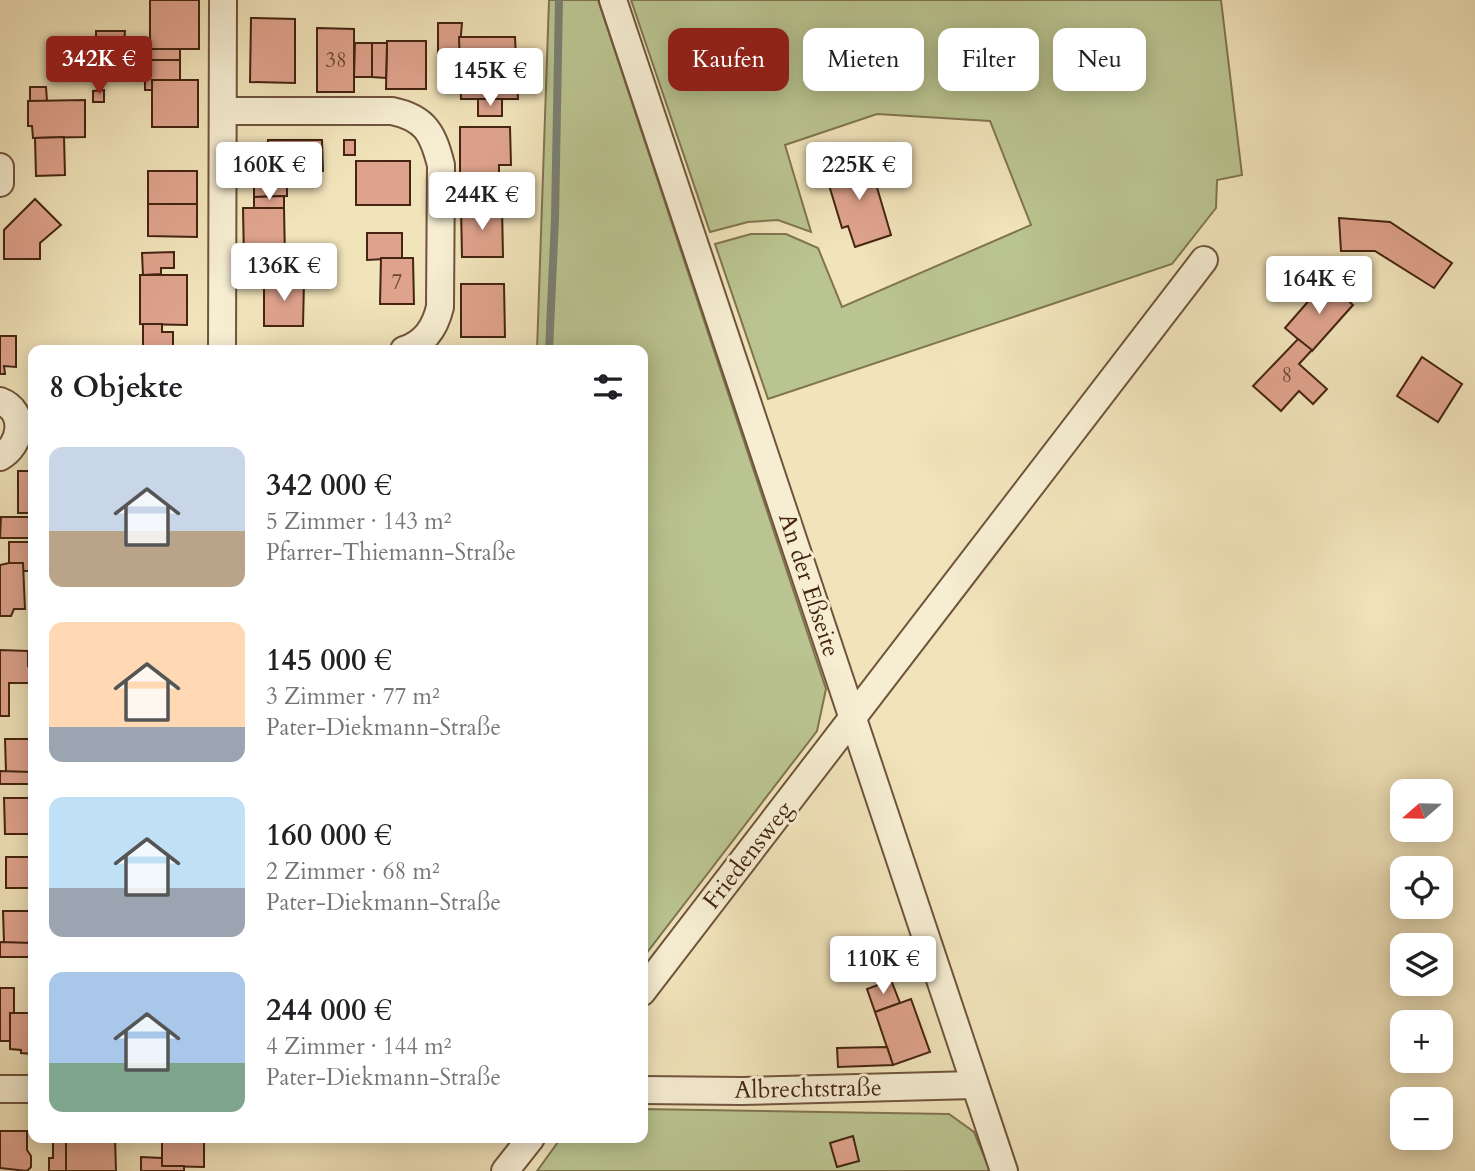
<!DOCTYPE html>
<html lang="de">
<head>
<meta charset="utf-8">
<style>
	body { margin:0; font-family:Cardo,serif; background:#f2f2f2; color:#202124; height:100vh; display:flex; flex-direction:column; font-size:26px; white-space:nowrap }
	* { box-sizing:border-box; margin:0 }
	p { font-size:23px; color:#757577 }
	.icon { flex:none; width:38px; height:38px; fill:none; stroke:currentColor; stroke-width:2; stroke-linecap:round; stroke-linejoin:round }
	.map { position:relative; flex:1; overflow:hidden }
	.side { position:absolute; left:28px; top:345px; width:620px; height:798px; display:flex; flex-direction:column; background:#fff; border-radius:14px; box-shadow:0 4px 18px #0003 }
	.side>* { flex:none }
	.guide { position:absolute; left:668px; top:28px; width:665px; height:63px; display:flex; gap:14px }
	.needle { width:46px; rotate:250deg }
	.fabs { position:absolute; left:1390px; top:779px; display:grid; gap:14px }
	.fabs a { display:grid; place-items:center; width:63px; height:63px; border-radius:14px; background:#fff; box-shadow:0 4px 18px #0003; font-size:35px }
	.price { position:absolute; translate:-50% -60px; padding:0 16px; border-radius:7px; background:#fff; color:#222; font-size:23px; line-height:46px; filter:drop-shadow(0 2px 4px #0008) }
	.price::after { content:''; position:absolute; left:50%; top:42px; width:21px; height:16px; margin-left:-10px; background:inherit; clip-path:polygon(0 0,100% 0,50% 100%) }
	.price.selected { background:#8f2418; color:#fff }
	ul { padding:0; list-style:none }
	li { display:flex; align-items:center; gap:21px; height:175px; padding:0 21px }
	li span { display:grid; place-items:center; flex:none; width:196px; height:140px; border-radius:14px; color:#555 }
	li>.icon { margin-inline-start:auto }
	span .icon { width:84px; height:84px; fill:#fffc; stroke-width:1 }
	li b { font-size:30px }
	h2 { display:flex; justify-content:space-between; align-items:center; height:84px; padding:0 21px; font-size:30px }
	.pill { padding:0 24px; border-radius:14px; background:#fff; box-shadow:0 4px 18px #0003; font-size:24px; line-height:63px }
	.pill.selected { background:#8f2418; color:#fff }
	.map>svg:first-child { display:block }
	.green { fill:#bac490; stroke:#807450; stroke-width:2 }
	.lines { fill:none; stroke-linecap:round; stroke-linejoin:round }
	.stream { stroke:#798073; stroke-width:8 }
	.building { fill:#dfa38d; stroke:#452411; stroke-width:2 }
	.street-casing { stroke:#70543b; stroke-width:30 }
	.street { stroke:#f6edd2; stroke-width:26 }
	.labels { text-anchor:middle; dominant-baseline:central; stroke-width:6; stroke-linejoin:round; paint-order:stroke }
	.number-label { font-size:21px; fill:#6c4430 }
	.street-label { font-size:24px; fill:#452411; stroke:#f6edd2 }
</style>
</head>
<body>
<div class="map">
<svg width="1475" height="1171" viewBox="0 0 1475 1171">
	<rect width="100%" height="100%" fill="#f1e3ba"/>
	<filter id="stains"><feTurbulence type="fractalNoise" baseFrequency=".00286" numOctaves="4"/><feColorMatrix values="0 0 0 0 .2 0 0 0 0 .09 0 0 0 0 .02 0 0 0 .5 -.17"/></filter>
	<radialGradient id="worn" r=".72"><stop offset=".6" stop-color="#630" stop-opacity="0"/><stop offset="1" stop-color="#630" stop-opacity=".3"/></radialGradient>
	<!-- green -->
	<g class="green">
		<polygon points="549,0 598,0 826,689 817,731 642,959 642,350 537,350"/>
		<polygon points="631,0 1221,0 1242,175 1217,180 1216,208 1172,264 768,399 715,244 751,234 786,234 818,248 842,307 1031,225 990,121 877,114 785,145 811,232 778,220 748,222 710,232"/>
		<polygon points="642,1109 949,1114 974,1132 990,1171 537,1171 561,1138 642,1138"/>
	</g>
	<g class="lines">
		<!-- stream -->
		<polyline class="stream" points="549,350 555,219 559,0"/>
	</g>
	<!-- building -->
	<g class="building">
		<rect x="150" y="0" width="49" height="49"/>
		<polygon points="251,18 295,19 295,83 250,82"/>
		<polygon points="438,23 462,23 459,57 438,57"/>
		<polygon points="317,28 354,29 354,92 317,92"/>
		<polygon points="96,31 125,31 124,43 96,43"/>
		<polygon points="459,37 515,37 518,99 461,99"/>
		<polygon points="387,41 426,41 426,89 386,89"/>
		<polygon points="355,43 372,43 372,77 354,77"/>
		<polygon points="372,43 387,43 386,78 372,77"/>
		<polygon points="145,44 150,44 150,49 180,49 180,60 145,60"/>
		<polygon points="145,60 180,60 180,80 152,80 152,90 145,90"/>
		<rect x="152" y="80" width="46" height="47"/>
		<polygon points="30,87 46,87 47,101 30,101"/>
		<polygon points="104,90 104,102 93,102 93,91"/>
		<rect x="478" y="99" width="24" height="17"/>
		<polygon points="85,100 85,137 33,138 32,126 28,126 28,101"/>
		<polygon points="460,127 510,127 511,165 499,165 499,182 460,183"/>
		<polygon points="64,137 65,175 36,176 35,138"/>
		<polygon points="268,140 322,140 323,171 267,172"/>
		<rect x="344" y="140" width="11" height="15"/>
		<polygon points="868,157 891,235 855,247 848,226 842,228 825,172"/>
		<rect x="356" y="161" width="54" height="44"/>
		<polygon points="254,170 283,172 283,180 287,179 287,196 254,197"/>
		<rect x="148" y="171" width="49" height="33"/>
		<polygon points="499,180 515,180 514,193 497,193 496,182 499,182"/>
		<rect x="497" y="193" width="15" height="10"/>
		<polygon points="284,196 284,208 254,208 254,197"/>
		<polygon points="35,199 61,225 40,243 40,259 4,259 4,230"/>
		<polygon points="148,204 197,204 197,237 148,236"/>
		<polygon points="502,206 503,257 462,257 461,207"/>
		<polygon points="243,208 284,208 285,260 244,260"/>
		<polygon points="1339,218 1390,222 1452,263 1434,288 1375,251 1341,251"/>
		<polygon points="367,233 402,233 402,258 367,260"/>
		<polygon points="174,252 174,268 161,268 161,274 143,275 142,253"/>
		<polygon points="381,258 413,258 414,304 380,304"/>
		<polygon points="254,269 289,269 288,281 264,281 264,285 254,285"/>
		<polygon points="140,275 187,275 187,325 140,324"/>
		<polygon points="264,281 304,281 303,326 264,326"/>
		<polygon points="1326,281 1353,305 1312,351 1285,328"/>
		<polygon points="461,284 504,284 505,337 461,337"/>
		<polygon points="143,324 162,324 162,332 173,332 173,348 143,348"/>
		<polygon points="0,336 16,336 16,367 4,366 5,374 0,374"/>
		<polygon points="1298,339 1312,350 1299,364 1327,389 1313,404 1299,391 1281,411 1253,386"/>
		<polygon points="1422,357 1462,384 1438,422 1397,396"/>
		<rect x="18" y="471" width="15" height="42"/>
		<polygon points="1,517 33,517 33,538 0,538"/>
		<polygon points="9,542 33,542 33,571 23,571 23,563 9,563"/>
		<polygon points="9,563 23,563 25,609 14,609 11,616 0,616 0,565"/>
		<polygon points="0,650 28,651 28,666 33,665 33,683 9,683 9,716 0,716"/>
		<polygon points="32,735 33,772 6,772 5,739 32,739"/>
		<polygon points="0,771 31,772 31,784 0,784"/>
		<polygon points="4,798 33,798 33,834 5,834"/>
		<rect x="6" y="857" width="27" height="31"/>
		<polygon points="3,911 33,911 33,943 4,943"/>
		<polygon points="0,942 33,943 33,957 0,957"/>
		<polygon points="891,980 900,1003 875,1012 867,989"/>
		<polygon points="0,988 14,988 14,1013 10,1013 10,1041 0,1041"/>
		<polygon points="911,999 930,1052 893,1065 875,1012"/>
		<polygon points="10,1013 33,1013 32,1054 21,1053 21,1050 10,1049"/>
		<polygon points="887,1047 893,1065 838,1067 837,1048"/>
		<polygon points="0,1131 27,1131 27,1150 31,1156 31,1167 27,1171 0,1168"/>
		<polygon points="853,1136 859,1161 837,1167 830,1143"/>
		<polygon points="66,1138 115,1138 116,1171 66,1171"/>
		<polygon points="162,1138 204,1138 204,1167 162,1166"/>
		<polygon points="53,1140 66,1140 66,1171 49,1171 49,1158 53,1158"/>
		<polygon points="141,1157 162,1158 162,1166 184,1166 184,1171 141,1171"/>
	</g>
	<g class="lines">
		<!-- street casing -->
		<g class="street-casing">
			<g id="street">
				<polyline points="613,0 1004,1171"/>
				<path d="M223,111H392C426,118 433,134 441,165L440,307C435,328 425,343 404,350"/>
				<polyline points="0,167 0,183"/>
				<polyline points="222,350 223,0"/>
				<path d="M0,401C27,411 22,445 0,457"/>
				<polyline points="642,992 1204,260"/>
				<polyline points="0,1089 33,1089"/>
				<polyline points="642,1090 742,1091 974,1085"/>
				<polyline points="505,1171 531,1138"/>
			</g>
		</g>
		<!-- street -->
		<use href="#street" class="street"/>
	</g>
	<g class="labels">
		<!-- number labels -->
		<g class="number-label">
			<text x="336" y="60">38</text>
			<text x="397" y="282">7</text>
			<text x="1287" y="375">8</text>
		</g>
		<!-- street labels -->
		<g class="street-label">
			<text transform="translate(809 585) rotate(72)">An der Eßseite</text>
			<text transform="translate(748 855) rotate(-52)">Friedensweg</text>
			<text transform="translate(808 1089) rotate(-1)">Albrechtstraße</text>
		</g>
	</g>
	<rect width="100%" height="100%" filter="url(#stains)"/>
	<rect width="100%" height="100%" fill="url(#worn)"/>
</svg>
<div class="fabs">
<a><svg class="needle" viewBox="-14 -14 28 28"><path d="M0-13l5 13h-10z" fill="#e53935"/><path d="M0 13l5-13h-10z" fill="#757577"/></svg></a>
<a><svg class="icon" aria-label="locate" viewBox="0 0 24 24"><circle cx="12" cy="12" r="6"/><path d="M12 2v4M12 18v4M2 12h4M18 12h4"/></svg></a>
<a><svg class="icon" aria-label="layers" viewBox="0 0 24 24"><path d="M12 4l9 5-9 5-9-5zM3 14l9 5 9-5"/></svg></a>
<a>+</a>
<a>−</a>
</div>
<b class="price selected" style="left:99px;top:96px">342K €</b>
<b class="price" style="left:490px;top:108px">145K €</b>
<b class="price" style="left:269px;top:202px">160K €</b>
<b class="price" style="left:859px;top:202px">225K €</b>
<b class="price" style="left:482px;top:232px">244K €</b>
<b class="price" style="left:284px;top:303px">136K €</b>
<b class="price" style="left:1319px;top:316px">164K €</b>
<b class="price" style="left:883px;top:996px">110K €</b>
<div class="guide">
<a class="pill selected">Kaufen</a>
<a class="pill">Mieten</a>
<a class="pill">Filter</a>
<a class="pill">Neu</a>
</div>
<section class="side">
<h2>8 Objekte<svg class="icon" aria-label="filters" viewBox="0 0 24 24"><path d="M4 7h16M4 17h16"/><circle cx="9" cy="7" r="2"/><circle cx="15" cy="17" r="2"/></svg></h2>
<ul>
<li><span style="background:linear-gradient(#c9d6e8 60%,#b9a48a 0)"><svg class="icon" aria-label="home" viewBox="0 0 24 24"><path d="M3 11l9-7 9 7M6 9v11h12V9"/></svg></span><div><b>342 000 €</b><p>5 Zimmer · 143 m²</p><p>Pfarrer-Thiemann-Straße</p></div></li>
<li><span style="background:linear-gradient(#ffd9b3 75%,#9aa5b1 0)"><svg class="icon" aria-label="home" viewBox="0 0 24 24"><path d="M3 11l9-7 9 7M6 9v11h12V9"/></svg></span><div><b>145 000 €</b><p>3 Zimmer · 77 m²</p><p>Pater-Diekmann-Straße</p></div></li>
<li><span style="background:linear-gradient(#bfe0f5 65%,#9aa5b1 0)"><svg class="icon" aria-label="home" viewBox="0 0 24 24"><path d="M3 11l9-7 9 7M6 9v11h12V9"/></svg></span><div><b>160 000 €</b><p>2 Zimmer · 68 m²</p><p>Pater-Diekmann-Straße</p></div></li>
<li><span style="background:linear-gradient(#a9c7e8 65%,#7fa58c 0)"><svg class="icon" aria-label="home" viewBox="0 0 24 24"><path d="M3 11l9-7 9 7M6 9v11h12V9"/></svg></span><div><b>244 000 €</b><p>4 Zimmer · 144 m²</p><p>Pater-Diekmann-Straße</p></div></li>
</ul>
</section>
</div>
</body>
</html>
